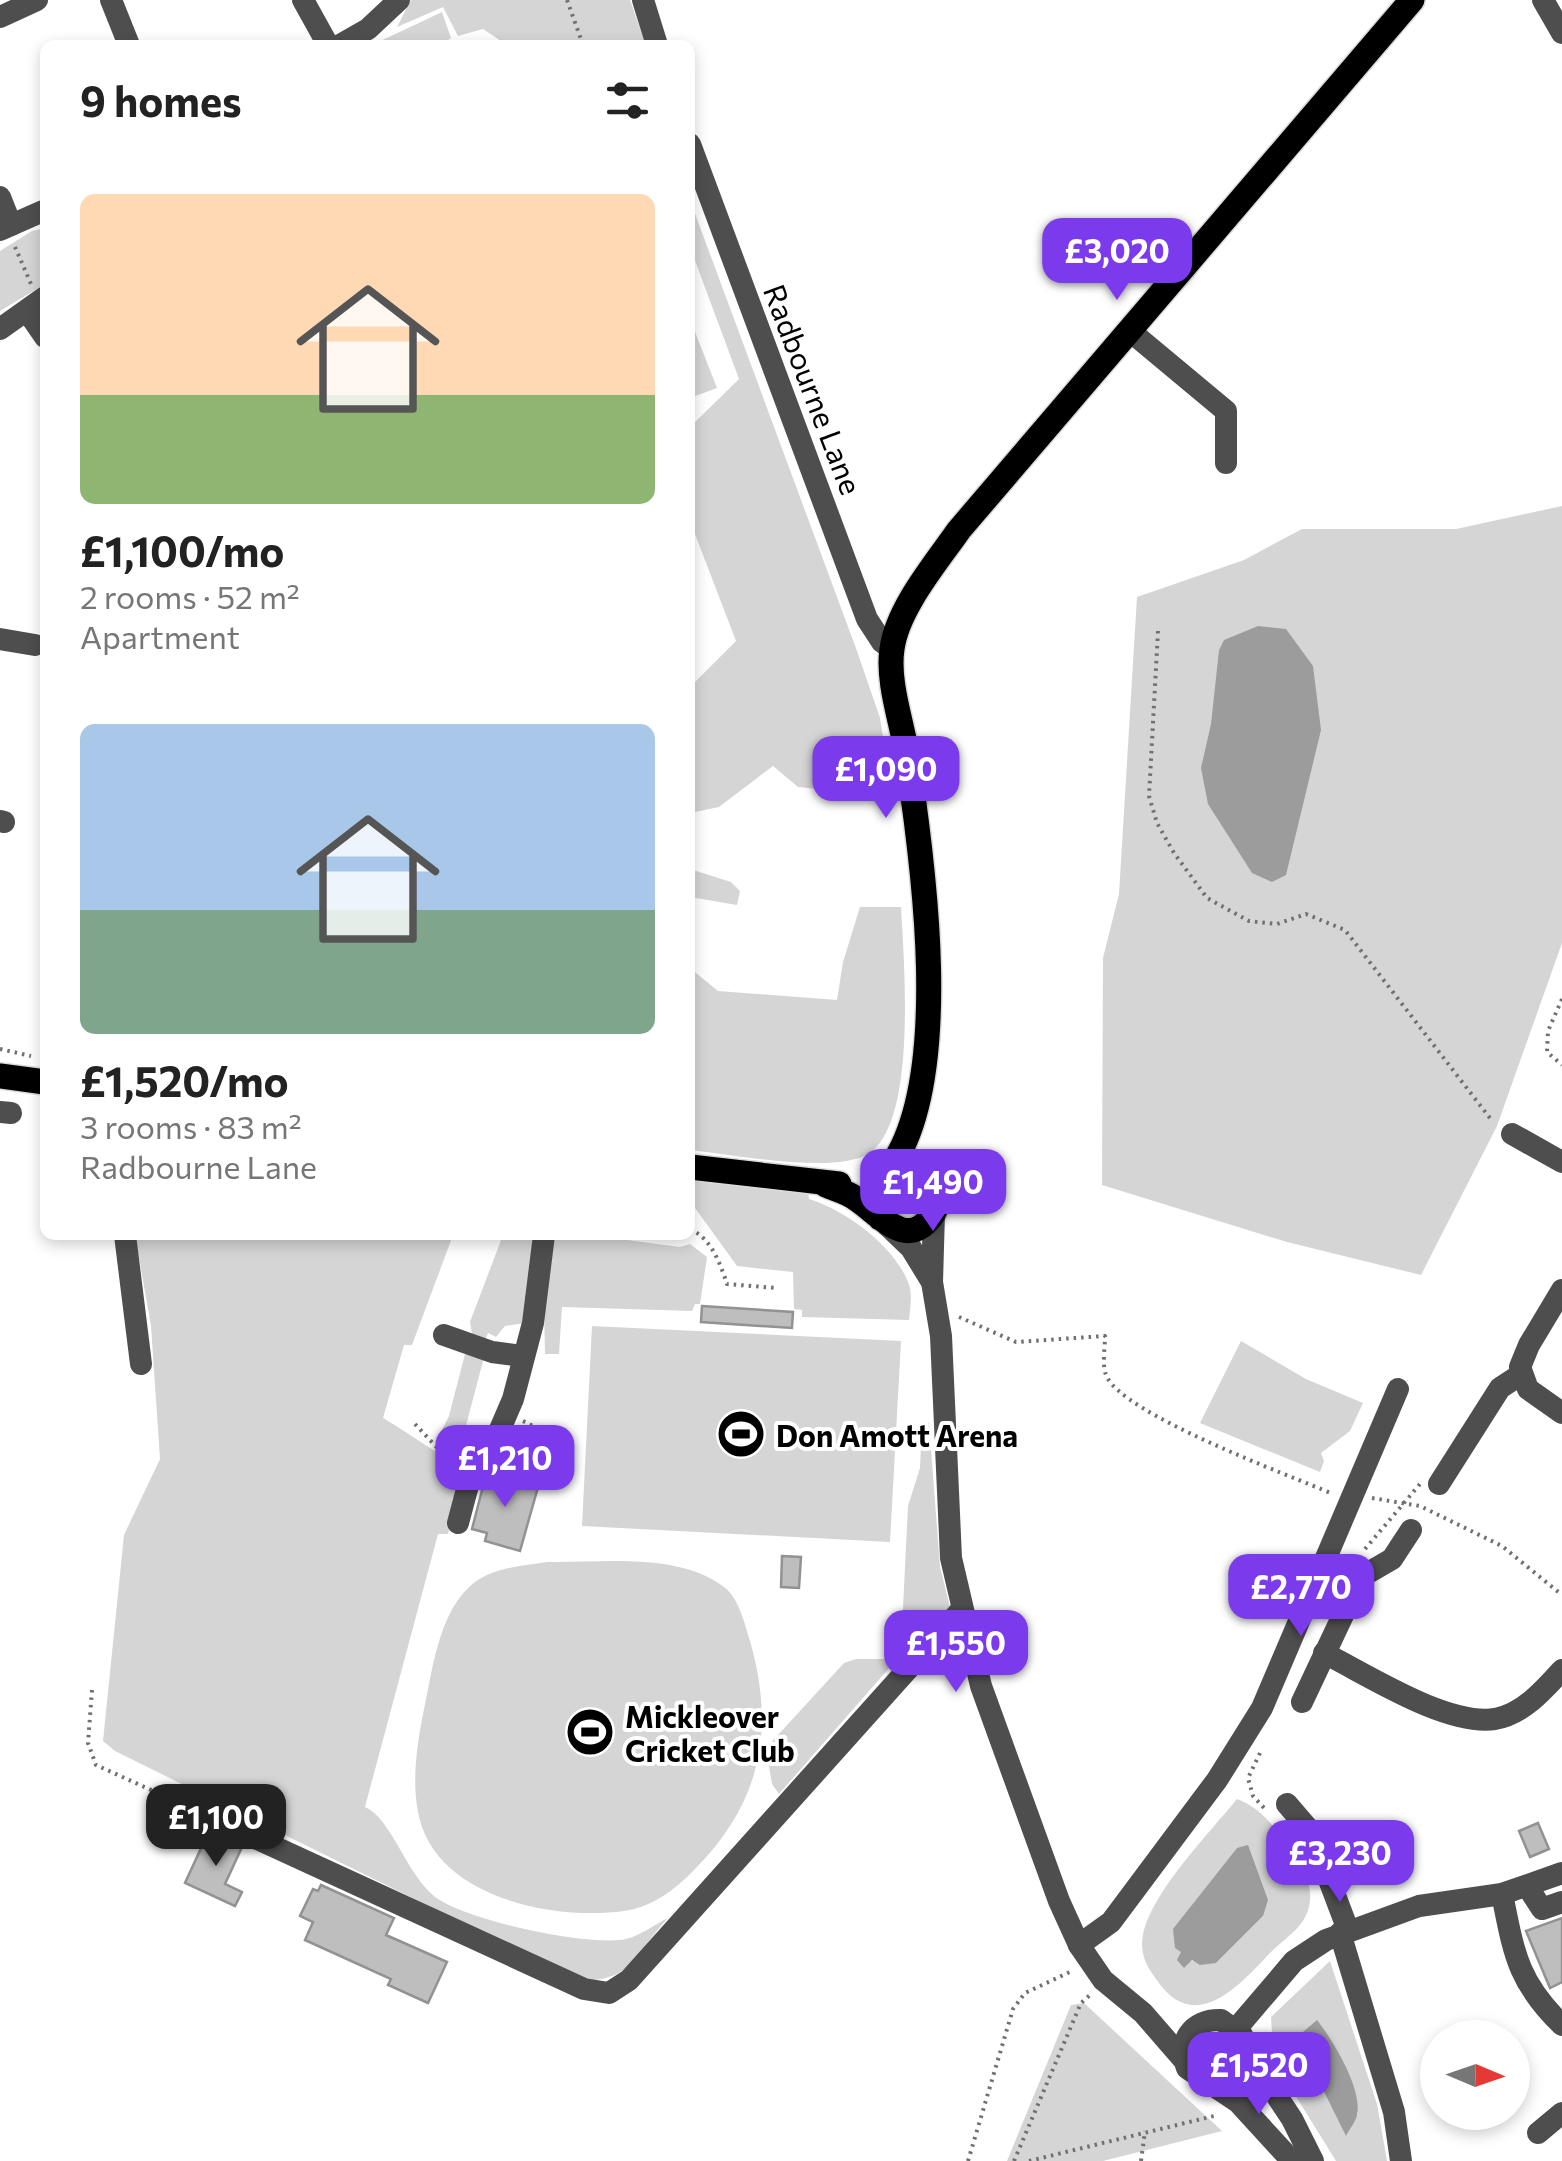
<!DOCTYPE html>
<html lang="en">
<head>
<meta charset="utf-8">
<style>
	body { margin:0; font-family:Commissioner,sans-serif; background:#f2f2f2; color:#222; height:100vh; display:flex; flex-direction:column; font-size:38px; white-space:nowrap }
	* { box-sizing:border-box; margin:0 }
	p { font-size:32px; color:#767676 }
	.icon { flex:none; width:55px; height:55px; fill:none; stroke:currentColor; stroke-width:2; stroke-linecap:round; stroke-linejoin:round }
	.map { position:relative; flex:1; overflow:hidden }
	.sheet { position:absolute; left:40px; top:40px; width:655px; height:1200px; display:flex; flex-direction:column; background:#fff; border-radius:15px; box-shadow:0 5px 15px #0003 }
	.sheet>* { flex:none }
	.needle { width:65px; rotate:92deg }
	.buttons { position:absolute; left:1420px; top:2020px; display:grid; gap:20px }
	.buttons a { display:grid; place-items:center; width:110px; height:110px; border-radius:50%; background:#fff; box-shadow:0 5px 15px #0003; font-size:50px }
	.price { position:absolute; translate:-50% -85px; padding:0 22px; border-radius:20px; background:#7c3aed; color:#fff; font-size:32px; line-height:65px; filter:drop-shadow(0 2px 5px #0008) }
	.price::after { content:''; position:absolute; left:50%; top:60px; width:30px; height:22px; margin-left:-15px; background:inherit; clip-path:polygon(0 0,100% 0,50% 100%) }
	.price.active { background:#222; color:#fff }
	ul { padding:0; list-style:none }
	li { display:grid; align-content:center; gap:20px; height:530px; padding:0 40px }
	li span { display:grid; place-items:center; height:310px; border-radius:15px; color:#555 }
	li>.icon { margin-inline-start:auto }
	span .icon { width:180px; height:180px; fill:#fffc; stroke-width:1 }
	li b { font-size:42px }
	h2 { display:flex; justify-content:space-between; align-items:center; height:120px; padding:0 40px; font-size:42px }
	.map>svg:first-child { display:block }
	.green { fill:#d5d5d5; fill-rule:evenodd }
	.water { fill:#9c9c9c }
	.building { fill:#bebebe; stroke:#929292; stroke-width:2.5 }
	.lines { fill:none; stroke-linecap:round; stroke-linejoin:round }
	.major-casing { stroke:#dbdbdb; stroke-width:28 }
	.path { stroke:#707070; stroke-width:4; stroke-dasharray:2.5 5; stroke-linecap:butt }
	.minor { stroke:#4e4e4e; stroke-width:22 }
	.major { stroke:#000; stroke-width:25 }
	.labels { text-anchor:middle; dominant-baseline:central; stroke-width:8; stroke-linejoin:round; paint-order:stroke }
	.street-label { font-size:30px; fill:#000; stroke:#fff }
	.poi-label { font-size:30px; font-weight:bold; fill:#000; stroke:#fff; text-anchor:start }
</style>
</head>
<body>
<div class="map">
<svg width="1562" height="2161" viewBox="0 0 1562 2161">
	<rect width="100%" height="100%" fill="#fff"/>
	<!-- green -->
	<g class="green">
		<polygon points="411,0 630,0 646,45 507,45 483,29 458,36 443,7 397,27"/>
		<polygon points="442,12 451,38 440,45 372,45"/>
		<polygon points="690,200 857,651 880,718 892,797 798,787 773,766 719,807 690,813 690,687 736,641 690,521 690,427 739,379 690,247"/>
		<polygon points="45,228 45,284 0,311 0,251 32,231"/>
		<polygon points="690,319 717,388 690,398"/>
		<polygon points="1562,506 1562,943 1497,1126 1421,1275 1287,1242 1102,1185 1103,958 1119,894 1137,597 1244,560 1302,529 1456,529"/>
		<polygon points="690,869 731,882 740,891 737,905 690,897"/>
		<path d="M860,907H901C904,962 917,1117 871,1152C840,1176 730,1154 690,1150V968L718,991L837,1000L843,962Z"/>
		<path d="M690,1175L808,1190L809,1199C846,1210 899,1249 910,1288C912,1297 910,1311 909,1320L802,1317V1310L794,1309L793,1272L737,1266L690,1201Z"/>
		<path d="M135,1235H453L412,1345H404L383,1418C411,1434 436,1455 466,1467L448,1534H438L365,1807C391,1818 406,1873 434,1896C463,1920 589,1947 626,1939C640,1936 655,1924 668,1918C635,1953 633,1983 578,1980L115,1751L103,1741L124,1535L160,1459L151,1326Z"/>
		<polygon points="503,1235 533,1235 525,1323 505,1326 496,1337 488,1333 485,1341 472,1334 470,1322"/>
		<polygon points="554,1235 589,1235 680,1247 690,1244 707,1257 700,1304 695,1304 692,1311 562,1307 559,1354 545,1354 544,1309"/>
		<polygon points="592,1326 901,1341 890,1542 582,1526"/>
		<polygon points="1241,1341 1306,1379 1363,1403 1350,1431 1321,1453 1324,1461 1320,1472 1200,1423"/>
		<polygon points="465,1354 484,1357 457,1460 436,1442 449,1416"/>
		<polygon points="922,1423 929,1423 940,1567 950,1607 907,1649 901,1649 908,1506 920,1468"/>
		<path d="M547,1562C602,1563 678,1552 724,1587C739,1598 745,1625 750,1641C776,1732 760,1804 694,1870C675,1890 652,1907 624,1911C551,1921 433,1896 418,1812C410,1769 421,1725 429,1684C436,1649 445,1605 475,1582C496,1567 523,1566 547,1562Z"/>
		<polygon points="856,1659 897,1659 779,1794 772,1784 766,1748 844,1663"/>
		<path d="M1237,1799C1263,1808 1281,1835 1296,1857C1303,1867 1312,1887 1310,1900C1308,1926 1287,1936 1270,1953C1238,1987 1194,2036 1156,1979C1144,1963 1139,1950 1144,1930C1155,1889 1210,1832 1237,1799ZM1237,1848L1263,1916L1216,1963L1178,1960L1209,1888Z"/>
		<path d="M1330,1961L1377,2104L1387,2161H1336L1274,2061L1271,2017ZM1306,2058L1358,2113L1346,2135Z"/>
		<polygon points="1084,2003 1222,2131 1103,2161 1007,2161 1071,2005"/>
	</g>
	<!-- water -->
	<g class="water">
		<polygon points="1258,626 1286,629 1313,666 1321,730 1286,875 1272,882 1252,873 1208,804 1201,768 1211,724 1219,650 1224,640"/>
		<polygon points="1248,1845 1268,1900 1263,1916 1216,1963 1200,1965 1192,1960 1184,1968 1177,1960 1181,1952 1175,1948 1173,1929 1237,1848"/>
		<path d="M1317,2020C1332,2039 1363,2089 1357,2115C1356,2121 1349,2130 1346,2136L1307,2058L1291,2055L1303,2032Z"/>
	</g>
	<!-- building -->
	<g class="building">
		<polygon points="702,1306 793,1312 792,1328 701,1322"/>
		<polygon points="487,1471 538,1487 520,1551 485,1541 487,1533 472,1529"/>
		<polygon points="782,1556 801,1557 799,1588 781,1587"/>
		<polygon points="1538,1823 1549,1849 1530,1857 1519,1831"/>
		<polygon points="209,1831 242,1847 225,1884 242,1892 235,1906 185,1883"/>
		<polygon points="321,1885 394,1918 386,1935 447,1962 428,2003 388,1985 391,1979 305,1940 313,1922 300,1916 313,1889 318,1891"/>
		<polygon points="1562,1918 1562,1982 1550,1988 1526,1931"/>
	</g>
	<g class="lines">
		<!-- major casing -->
		<g class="major-casing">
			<g id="major">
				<polyline points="0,1076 45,1082"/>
				<polyline points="690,1167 839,1184"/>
				<path d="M890,1168C954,1079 923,860 907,755C902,722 887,682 892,649C897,609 936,563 959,530L1412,0"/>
				<path d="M826,1185C835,1189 847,1192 855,1198C878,1212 905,1251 931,1217C940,1205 939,1192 932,1179L909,1164C878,1166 865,1192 880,1218"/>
			</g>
		</g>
		<!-- path -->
		<g class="path">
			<polyline points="567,0 583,45"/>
			<polyline points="15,247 31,284"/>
			<polyline points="1158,631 1149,796 1157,823 1174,853 1207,898 1249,921 1277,924 1306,914 1345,930 1493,1122"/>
			<polyline points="1562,999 1548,1031 1547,1052 1562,1065"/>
			<polyline points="0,1049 31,1056"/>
			<path d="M690,1229C711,1238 720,1263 727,1284L776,1288"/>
			<path d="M959,1317L1016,1342L1105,1336C1105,1347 1102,1365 1106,1375C1121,1414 1289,1475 1333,1494"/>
			<polyline points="523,1421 535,1427 537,1463"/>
			<polyline points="415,1424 443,1454 456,1460"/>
			<polyline points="1372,1498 1420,1506 1502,1546 1562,1595"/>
			<polyline points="1365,1549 1420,1484"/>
			<polyline points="92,1690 88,1743 96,1765 235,1828"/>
			<polyline points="1260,1753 1248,1778 1253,1796 1266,1810"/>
			<polyline points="968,2161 1013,2009 1025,1993 1072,1971"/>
			<polyline points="1014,2161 1081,2003 1090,1995"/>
			<polyline points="1029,2161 1218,2115"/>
			<polyline points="1141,2161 1145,2131"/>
		</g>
		<!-- minor -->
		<g class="minor">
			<polyline points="111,0 129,45"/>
			<polyline points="303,0 328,45"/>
			<polyline points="643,0 657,45"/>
			<polyline points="1543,0 1562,33"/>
			<polyline points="0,17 37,0"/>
			<polyline points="340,45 368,29 399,0"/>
			<polyline points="690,144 867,619 882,642 892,649"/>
			<polyline points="0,197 11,225"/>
			<polyline points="0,230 43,211"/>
			<polyline points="27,311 45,337"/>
			<polyline points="0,329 45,297"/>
			<polyline points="1130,331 1226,411 1226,463"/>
			<polyline points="0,639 35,645"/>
			<polyline points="0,821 4,822"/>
			<polyline points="0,1112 11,1113"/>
			<polyline points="1512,1134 1562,1162"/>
			<polyline points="934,1213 932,1282 941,1336 951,1558 981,1686 1059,1901 1079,1945 1103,1980 1143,2013 1183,2059"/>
			<polyline points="886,1224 911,1248 930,1279"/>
			<polyline points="125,1235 141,1364"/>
			<polyline points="1562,1290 1529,1345 1520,1367 1528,1389 1562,1413"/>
			<polyline points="444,1335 492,1352 522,1356"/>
			<polyline points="1439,1484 1500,1388 1520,1375"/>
			<polyline points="458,1523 475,1459 482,1447 498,1434 513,1399 533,1323 544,1235"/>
			<path d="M1324,1653C1368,1675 1446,1726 1495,1719C1523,1714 1544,1690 1562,1670"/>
			<polyline points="1302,1702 1361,1577 1392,1559 1411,1530"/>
			<polyline points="1287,1804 1311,1832 1348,1930"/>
			<polyline points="253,1837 584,1989 609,1993 629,1980 961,1610"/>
			<polyline points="1527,1886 1542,1909 1562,1902"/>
			<path d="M1502,1894C1514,1953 1517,1981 1562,2025"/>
			<polyline points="1340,1933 1394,2112 1401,2161"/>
			<polyline points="1079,1945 1111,1922 1217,1780 1262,1708 1398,1389"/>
			<polyline points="1237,2028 1294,1961 1326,1940 1419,1906 1502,1894 1562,1873"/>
			<polyline points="1247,2051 1292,2119 1313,2161"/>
			<path d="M1211,2084L1232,2079L1246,2062L1242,2035L1221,2020C1191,2019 1177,2042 1187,2068L1238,2102L1292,2161"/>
			<polyline points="1538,2133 1562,2113"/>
		</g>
		<!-- major -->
		<use href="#major" class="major"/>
	</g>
	<!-- icons -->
	<defs>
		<g id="stadium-disc" transform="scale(2.5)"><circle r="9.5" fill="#000" stroke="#fff"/><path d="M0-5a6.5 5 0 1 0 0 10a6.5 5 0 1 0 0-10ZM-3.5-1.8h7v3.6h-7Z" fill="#fff"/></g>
	</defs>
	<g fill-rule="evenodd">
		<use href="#stadium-disc" x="741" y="1434"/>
		<use href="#stadium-disc" x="590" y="1732"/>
	</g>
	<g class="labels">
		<!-- street labels -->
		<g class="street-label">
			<text transform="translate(814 389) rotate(69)">Radbourne Lane</text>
		</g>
		<!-- poi labels -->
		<g class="poi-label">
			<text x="776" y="1434">Don Amott Arena</text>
			<text x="625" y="1715">Mickleover<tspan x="625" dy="34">Cricket Club</tspan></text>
		</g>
	</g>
</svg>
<div class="buttons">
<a><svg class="needle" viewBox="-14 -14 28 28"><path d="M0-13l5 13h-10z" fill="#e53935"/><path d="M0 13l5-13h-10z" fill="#767676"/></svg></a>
</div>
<b class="price" style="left:1117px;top:303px">£3,020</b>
<b class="price" style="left:886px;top:821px">£1,090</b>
<b class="price" style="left:933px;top:1234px">£1,490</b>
<b class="price" style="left:505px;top:1510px">£1,210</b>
<b class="price" style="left:1301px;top:1639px">£2,770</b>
<b class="price" style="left:956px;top:1695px">£1,550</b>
<b class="price active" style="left:216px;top:1869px">£1,100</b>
<b class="price" style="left:1340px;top:1905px">£3,230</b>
<b class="price" style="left:1259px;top:2117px">£1,520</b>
<section class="sheet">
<h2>9 homes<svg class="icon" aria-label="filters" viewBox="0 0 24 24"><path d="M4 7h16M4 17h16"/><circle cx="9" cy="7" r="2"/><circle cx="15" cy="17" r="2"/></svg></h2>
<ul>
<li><span style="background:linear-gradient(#ffd9b3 65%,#8fb573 0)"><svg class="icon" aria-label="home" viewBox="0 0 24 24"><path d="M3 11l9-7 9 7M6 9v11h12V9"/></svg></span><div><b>£1,100/mo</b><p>2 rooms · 52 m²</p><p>Apartment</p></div></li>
<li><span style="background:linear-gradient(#a9c7e8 60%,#7fa58c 0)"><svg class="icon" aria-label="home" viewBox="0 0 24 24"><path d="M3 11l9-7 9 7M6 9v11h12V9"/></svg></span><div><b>£1,520/mo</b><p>3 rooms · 83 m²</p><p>Radbourne Lane</p></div></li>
</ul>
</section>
</div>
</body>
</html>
